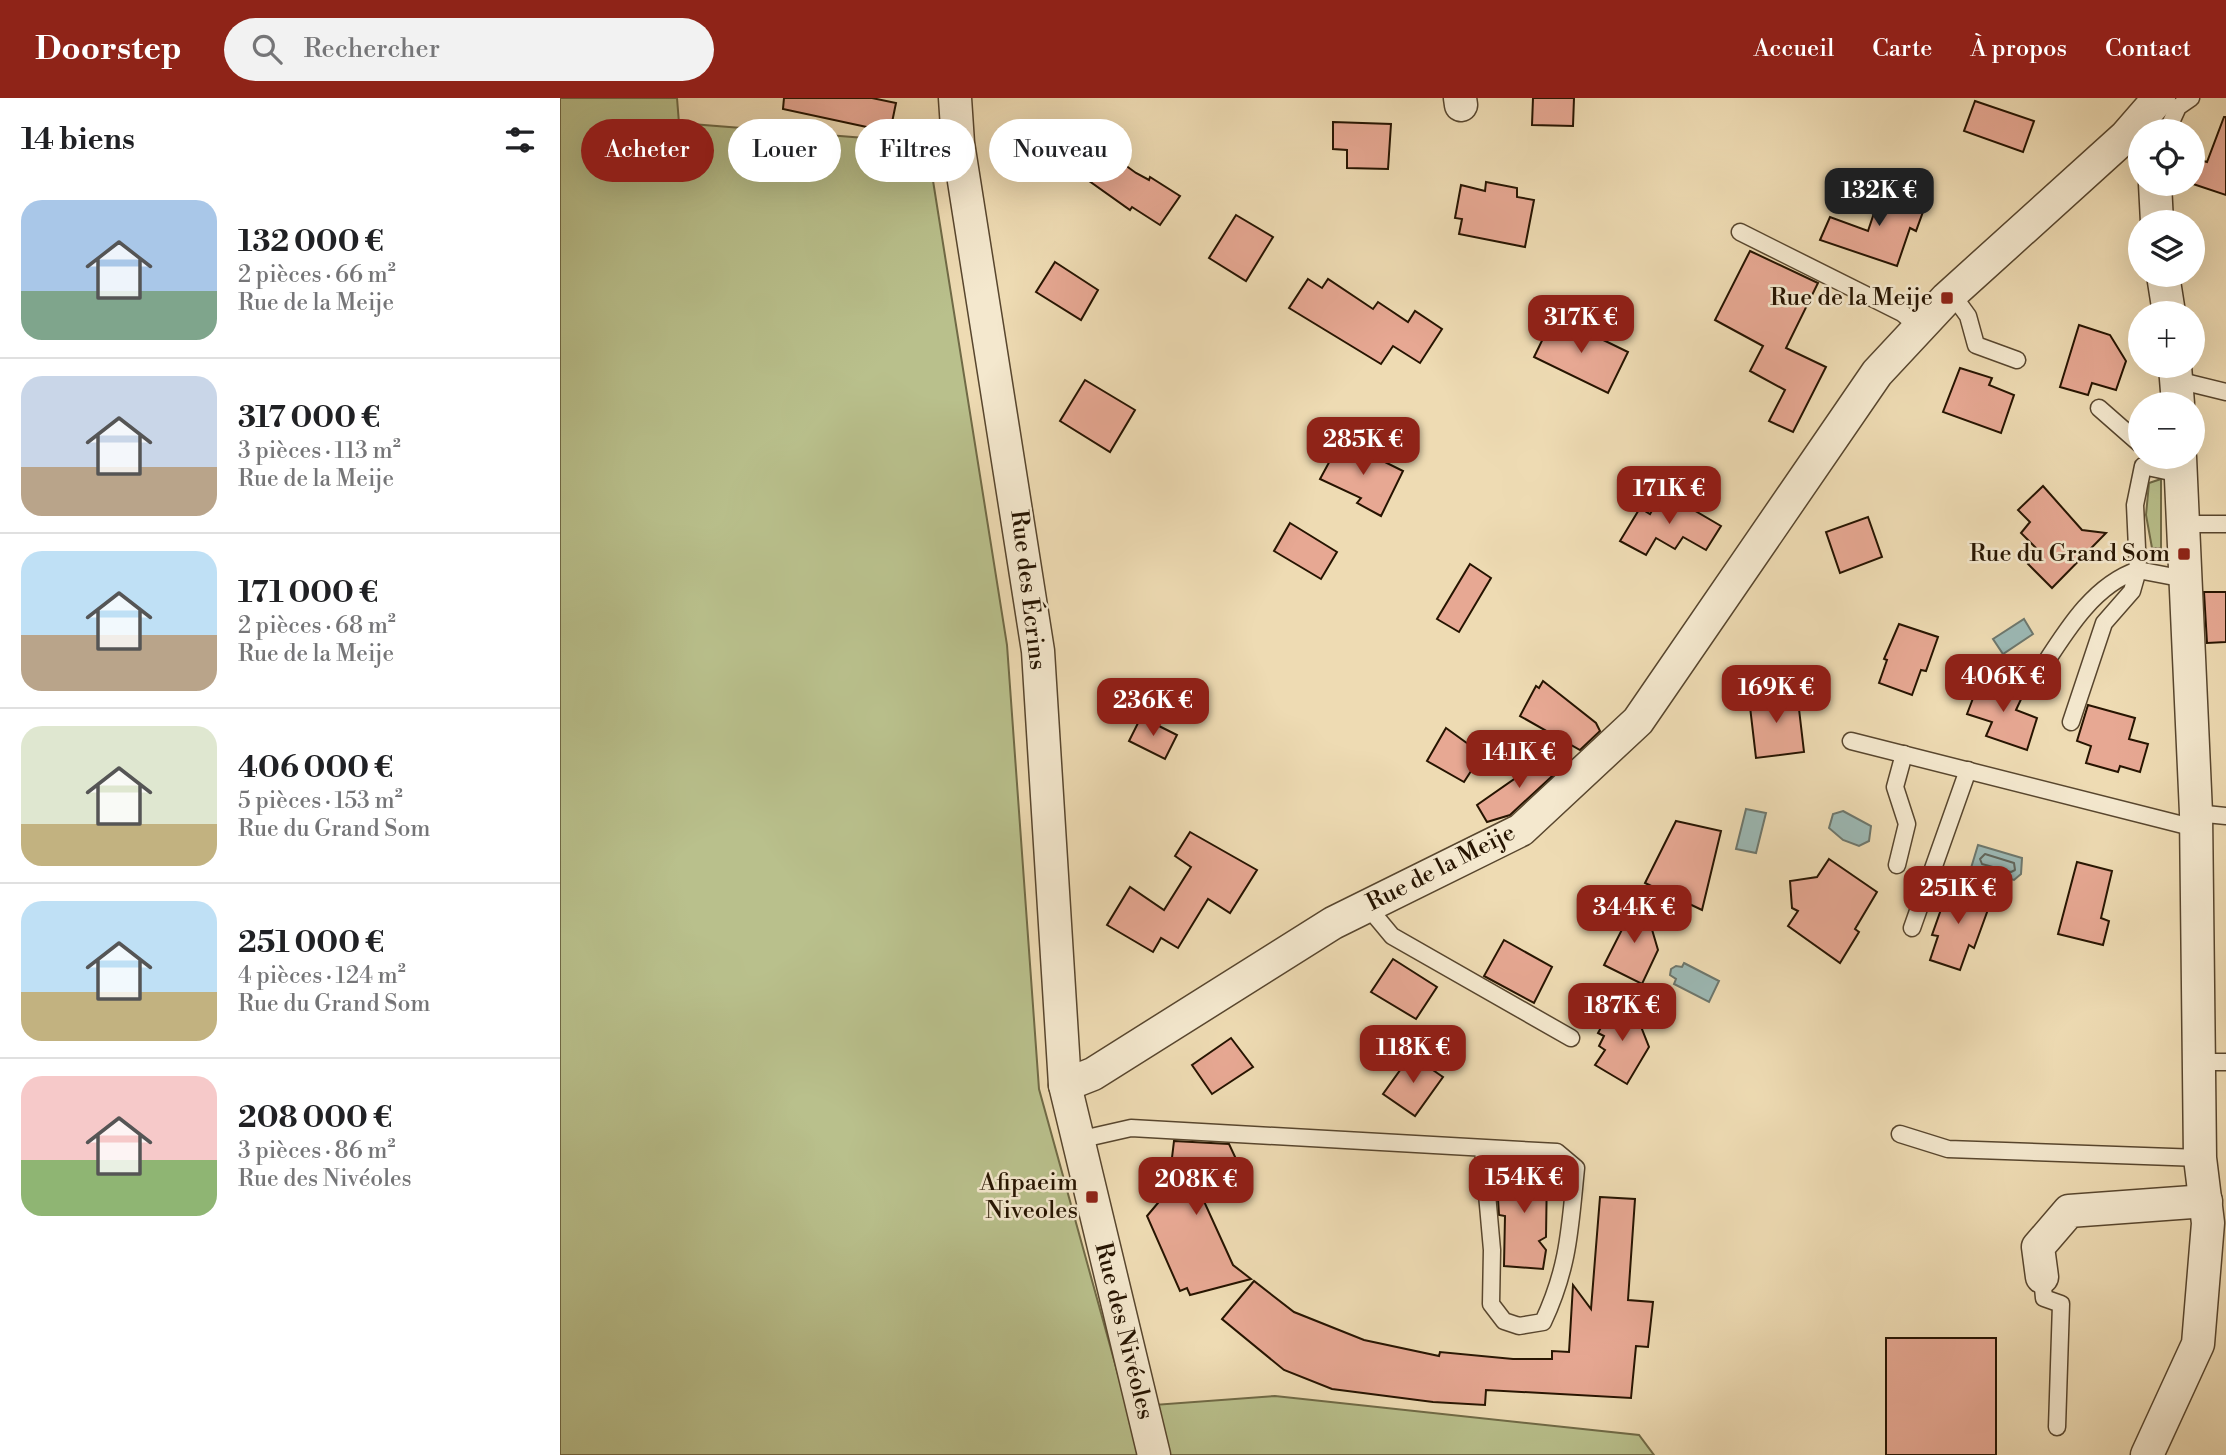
<!DOCTYPE html>
<html lang="fr">
<head>
<meta charset="utf-8">
<style>
	body { margin:0; font-family:"Libre Bodoni",serif; background:#f2f2f2; color:#202124; height:100vh; display:flex; flex-direction:column; font-size:26px; white-space:nowrap }
	* { box-sizing:border-box; margin:0 }
	p { font-size:23px; color:#757577 }
	.icon { flex:none; width:38px; height:38px; fill:none; stroke:currentColor; stroke-width:2; stroke-linecap:round; stroke-linejoin:round }
	.map { position:relative; flex:1; overflow:hidden }
	.panel { display:flex; flex-direction:column; background:#fff; width:560px }
	.panel>* { flex:none }
	.guide { position:absolute; left:21px; top:21px; width:665px; height:63px; display:flex; gap:14px }
	.controls { position:absolute; left:1568px; top:21px; display:grid; gap:14px }
	.controls a { display:grid; place-items:center; width:77px; height:77px; border-radius:50%; background:#fff; box-shadow:0 7px 28px #0002; font-size:35px }
	.price { position:absolute; translate:-50% -60px; padding:0 16px; border-radius:14px; background:#8f2418; color:#fff; font-size:23px; line-height:46px; filter:drop-shadow(0 2px 4px #0008) }
	.price::after { content:''; position:absolute; left:50%; top:42px; width:21px; height:16px; margin-left:-10px; background:inherit; clip-path:polygon(0 0,100% 0,50% 100%) }
	.price.selected { background:#222; color:#fff }
	ul { padding:0; list-style:none }
	li { display:flex; align-items:center; gap:21px; height:175px; padding:0 21px }
	li+li { border-top:2px solid #e0e0e0 }
	li span { display:grid; place-items:center; flex:none; width:196px; height:140px; border-radius:21px; color:#555 }
	li>.icon { margin-inline-start:auto }
	span .icon { width:84px; height:84px; fill:#fffc; stroke-width:1 }
	li b { font-size:30px }
	h2 { display:flex; justify-content:space-between; align-items:center; height:84px; padding:0 21px; font-size:30px }
	.tag { padding:0 24px; border-radius:32px; background:#fff; box-shadow:0 7px 28px #0002; font-size:24px; line-height:63px }
	.tag.selected { background:#8f2418; color:#fff }
	header { display:flex; align-items:center; gap:42px; box-sizing:border-box; height:98px; padding:0 35px; background:#8f2418; color:#fff }
	header strong { font-size:33px }
	nav { display:flex; gap:38px; margin-inline-start:auto; font-size:24px }
	.search { width:490px; height:63px; background:#f2f2f2; display:flex; align-items:center; gap:18px; box-sizing:border-box; padding:0 24px; border-radius:38px; color:#757577; font-size:26px }
	main { display:flex; flex:1; min-height:0 }
	.map>svg:first-child { display:block }
	.green { fill:#b9c08c; stroke:#706a46; stroke-width:2 }
	.water { fill:#9cb9b5; stroke:#6d776d; stroke-width:2 }
	.lines { fill:none; stroke-linecap:round; stroke-linejoin:round }
	.shore { stroke:#61665b; stroke-width:2 }
	.building { fill:#e7a893; stroke:#261401; stroke-width:2 }
	.lane-casing { stroke:#58462e; stroke-width:19 }
	.street-casing { stroke:#58462e; stroke-width:35 }
	.lane { stroke:#f4e8ce; stroke-width:16 }
	.street { stroke:#f4e8ce; stroke-width:32 }
	.poi-dot { fill:#8f2418; stroke:#f4e8ce; stroke-width:2.5 }
	.labels { text-anchor:middle; dominant-baseline:central; stroke-width:5; stroke-linejoin:round; paint-order:stroke }
	.poi-label { font-size:24px; fill:#261401; stroke:#f4e8ce; text-anchor:end }
	.street-label { font-size:24px; fill:#261401; stroke:#f4e8ce }
</style>
</head>
<body>
<header>
<strong>Doorstep</strong>
<div class="search"><svg class="icon" aria-label="search" viewBox="0 0 24 24"><circle cx="10" cy="10" r="6"/><path d="M15 15l6 6"/></svg>Rechercher</div>
<nav><a>Accueil</a><a>Carte</a><a>À propos</a><a>Contact</a></nav>
</header>
<main>
<section class="panel">
<h2>14 biens<svg class="icon" aria-label="filters" viewBox="0 0 24 24"><path d="M4 7h16M4 17h16"/><circle cx="9" cy="7" r="2"/><circle cx="15" cy="17" r="2"/></svg></h2>
<ul>
<li><span style="background:linear-gradient(#a9c7e8 65%,#7fa58c 0)"><svg class="icon" aria-label="home" viewBox="0 0 24 24"><path d="M3 11l9-7 9 7M6 9v11h12V9"/></svg></span><div><b>132 000 €</b><p>2 pièces · 66 m²</p><p>Rue de la Meije</p></div></li>
<li><span style="background:linear-gradient(#c9d6e8 65%,#b9a48a 0)"><svg class="icon" aria-label="home" viewBox="0 0 24 24"><path d="M3 11l9-7 9 7M6 9v11h12V9"/></svg></span><div><b>317 000 €</b><p>3 pièces · 113 m²</p><p>Rue de la Meije</p></div></li>
<li><span style="background:linear-gradient(#bfe0f5 60%,#b9a48a 0)"><svg class="icon" aria-label="home" viewBox="0 0 24 24"><path d="M3 11l9-7 9 7M6 9v11h12V9"/></svg></span><div><b>171 000 €</b><p>2 pièces · 68 m²</p><p>Rue de la Meije</p></div></li>
<li><span style="background:linear-gradient(#dfe7d0 70%,#c2b280 0)"><svg class="icon" aria-label="home" viewBox="0 0 24 24"><path d="M3 11l9-7 9 7M6 9v11h12V9"/></svg></span><div><b>406 000 €</b><p>5 pièces · 153 m²</p><p>Rue du Grand Som</p></div></li>
<li><span style="background:linear-gradient(#bfe0f5 65%,#c2b280 0)"><svg class="icon" aria-label="home" viewBox="0 0 24 24"><path d="M3 11l9-7 9 7M6 9v11h12V9"/></svg></span><div><b>251 000 €</b><p>4 pièces · 124 m²</p><p>Rue du Grand Som</p></div></li>
<li><span style="background:linear-gradient(#f6c9c9 60%,#8fb573 0)"><svg class="icon" aria-label="home" viewBox="0 0 24 24"><path d="M3 11l9-7 9 7M6 9v11h12V9"/></svg></span><div><b>208 000 €</b><p>3 pièces · 86 m²</p><p>Rue des Nivéoles</p></div></li>
</ul>
</section>
<div class="map">
<svg width="1666" height="1357" viewBox="0 0 1666 1357">
	<rect width="100%" height="100%" fill="#eedbb3"/>
	<filter id="stains"><feTurbulence type="fractalNoise" baseFrequency=".00286" numOctaves="4"/><feColorMatrix values="0 0 0 0 .2 0 0 0 0 .09 0 0 0 0 .02 0 0 0 .5 -.17"/></filter>
	<radialGradient id="worn" r=".72"><stop offset=".6" stop-color="#630" stop-opacity="0"/><stop offset="1" stop-color="#630" stop-opacity=".3"/></radialGradient>
	<!-- green -->
	<g class="green">
		<polygon points="0,0 117,0 119,25 367,45 447,547 479,991 567,1309 715,1298 1079,1337 1094,1357 0,1357"/>
		<polygon points="1601,381 1601,450 1592,450 1586,417 1589,385"/>
	</g>
	<!-- water -->
	<g class="water">
		<polygon points="1464,521 1473,536 1443,556 1433,541"/>
		<polygon points="1186,711 1206,715 1196,755 1176,751"/>
		<polygon points="1283,713 1311,728 1309,743 1299,748 1283,742 1269,730 1273,716"/>
		<polygon points="1418,747 1462,760 1461,776 1454,782 1411,770"/>
		<polygon points="1124,865 1159,883 1149,904 1114,886 1116,881 1110,877 1111,871 1116,868 1122,869"/>
	</g>
	<g class="lines">
		<!-- shore -->
		<polygon class="shore" points="1425,756 1454,765 1455,772 1451,774 1422,766 1420,761"/>
	</g>
	<!-- building -->
	<g class="building">
		<polygon points="224,0 312,0 336,5 330,34 223,11"/>
		<polygon points="973,0 1014,0 1013,28 972,27"/>
		<polygon points="1415,3 1474,23 1463,54 1404,33"/>
		<polygon points="1664,19 1666,19 1666,97 1633,86 1633,60 1647,64"/>
		<polygon points="506,24 576,75 589,82 590,79 620,98 600,127 572,109 570,112 487,53"/>
		<polygon points="773,24 831,26 828,71 787,70 787,52 773,51"/>
		<polygon points="926,84 957,90 957,99 974,102 965,149 899,136 902,121 895,120 901,87 925,93"/>
		<polygon points="1323,88 1356,99 1354,107 1364,111 1356,133 1350,130 1337,168 1260,142 1270,119 1308,133"/>
		<polygon points="676,117 713,139 686,183 649,160"/>
		<polygon points="1190,153 1258,185 1226,250 1266,269 1233,334 1209,323 1225,292 1190,273 1203,248 1155,222"/>
		<polygon points="495,164 538,192 521,222 476,194"/>
		<polygon points="748,181 762,190 768,181 813,211 818,204 848,224 855,213 882,231 860,265 833,248 821,266 729,210"/>
		<polygon points="994,218 1068,254 1048,295 974,259"/>
		<polygon points="1519,227 1550,237 1566,263 1556,292 1532,285 1528,297 1500,289"/>
		<polygon points="1400,270 1432,280 1429,287 1454,297 1441,335 1383,314"/>
		<polygon points="525,282 575,312 550,354 500,323"/>
		<polygon points="779,346 787,350 789,346 843,373 821,418 797,405 801,400 760,381"/>
		<polygon points="1483,388 1522,432 1546,435 1492,490 1468,466 1479,453 1461,435 1470,424 1458,412"/>
		<polygon points="1103,394 1161,428 1146,452 1123,439 1115,451 1096,440 1086,457 1060,443 1080,410 1090,416"/>
		<polygon points="1308,419 1322,459 1280,475 1266,434"/>
		<polygon points="730,425 777,454 761,481 714,453"/>
		<polygon points="910,466 931,480 899,534 877,521"/>
		<polygon points="1644,494 1666,494 1666,544 1647,545"/>
		<polygon points="1339,526 1378,539 1366,573 1361,572 1352,597 1319,585 1327,562 1324,561"/>
		<polygon points="1420,582 1431,586 1432,584 1463,597 1456,612 1477,620 1467,652 1426,638 1432,624 1407,616"/>
		<polygon points="983,583 1036,625 1040,633 1020,652 960,618 976,588 979,590"/>
		<polygon points="1237,594 1244,654 1196,660 1189,600"/>
		<polygon points="1528,607 1575,620 1569,641 1588,646 1580,674 1560,668 1558,674 1526,665 1531,648 1517,643"/>
		<polygon points="581,619 617,637 605,661 569,643"/>
		<polygon points="886,630 922,656 904,684 867,663"/>
		<polygon points="993,654 1002,669 950,717 927,724 917,707"/>
		<polygon points="1116,723 1161,733 1142,812 1085,785"/>
		<polygon points="630,734 697,772 670,815 648,801 618,850 601,840 593,854 547,827 570,789 604,812 631,769 615,758"/>
		<polygon points="1269,761 1317,794 1295,831 1299,834 1280,865 1228,828 1238,813 1232,810 1230,783 1257,779"/>
		<polygon points="1517,764 1552,773 1541,820 1549,823 1543,847 1498,836"/>
		<polygon points="1390,786 1419,795 1422,804 1430,806 1414,850 1409,847 1400,872 1370,862 1378,838 1372,837"/>
		<polygon points="1081,794 1098,852 1082,886 1044,867"/>
		<polygon points="944,842 992,869 974,905 924,878"/>
		<polygon points="833,861 877,889 856,921 811,894"/>
		<polygon points="1056,902 1084,919 1080,926 1089,949 1067,986 1035,967 1045,952 1039,948 1044,938 1038,935"/>
		<polygon points="671,940 693,969 652,996 632,967"/>
		<polygon points="851,957 883,979 855,1018 823,996"/>
		<polygon points="614,1043 669,1046 684,1078 642,1099 673,1167 691,1181 630,1197 627,1190 620,1193 587,1118 608,1093"/>
		<polygon points="960,1062 969,1063 975,1070 987,1071 986,1139 979,1143 986,1152 983,1171 944,1168 945,1118 939,1117 938,1101 949,1093 940,1085 943,1067 956,1068"/>
		<polygon points="1040,1099 1075,1101 1068,1202 1093,1204 1088,1249 1076,1248 1071,1300 926,1292 925,1307 873,1304 772,1291 724,1272 662,1221 694,1183 734,1214 804,1242 879,1258 880,1254 953,1261 992,1261 992,1253 1009,1254 1013,1187 1031,1211"/>
		<rect x="1326" y="1240" width="110" height="117"/>
	</g>
	<g class="lines">
		<!-- lane casing -->
		<g class="lane-casing">
			<g id="lane">
				<polyline points="1607,33 1618,9 1631,0"/>
				<polyline points="1180,134 1342,215 1359,229"/>
				<polyline points="1392,196 1408,218 1416,247 1457,262"/>
				<polyline points="1617,282 1666,294"/>
				<polyline points="1539,310 1580,346"/>
				<polyline points="1620,376 1583,368 1575,407 1578,472 1625,481"/>
				<polyline points="1622,426 1666,426"/>
				<path d="M1475,581C1502,540 1530,488 1578,472L1572,493L1544,525L1511,624"/>
				<polyline points="1291,643 1635,730"/>
				<polyline points="1636,715 1666,718"/>
				<polyline points="1337,767 1347,726 1335,689 1344,656"/>
				<polyline points="807,808 832,838 1011,940"/>
				<polyline points="1352,830 1408,672"/>
				<polyline points="1639,964 1666,964"/>
				<polyline points="1340,1036 1388,1051 1640,1060"/>
				<path d="M518,1042L571,1030L997,1054L1016,1070C1010,1129 1009,1169 983,1224L959,1228L944,1223L931,1206L932,1152L923,1051"/>
				<polyline points="1482,1179 1484,1200 1501,1206 1497,1329"/>
			</g>
		</g>
		<!-- street casing -->
		<g class="street-casing">
			<g id="street">
				<polyline points="395,0 398,45 478,553 505,987 594,1357"/>
				<polyline points="900,0 901,7"/>
				<polyline points="1595,86 1597,124"/>
				<polyline points="1603,177 1609,215"/>
				<polyline points="1615,268 1618,306"/>
				<polyline points="505,987 533,976 773,825 961,732 1078,623 1317,275 1387,200 1566,38 1599,0"/>
				<polyline points="1482,1179 1478,1149 1509,1113 1646,1103"/>
				<polyline points="1587,1357 1638,1246 1648,1125 1640,1060 1636,715 1620,359"/>
			</g>
		</g>
		<!-- lane -->
		<use href="#lane" class="lane"/>
		<!-- street -->
		<use href="#street" class="street"/>
	</g>
	<!-- markers -->
	<g class="poi-dot">
		<rect x="1380" y="193" width="14" height="14" rx="3.5"/>
		<rect x="1617" y="449" width="14" height="14" rx="3.5"/>
		<rect x="525" y="1092" width="14" height="14" rx="3.5"/>
	</g>
	<g class="labels">
		<!-- poi labels -->
		<g class="poi-label">
			<text x="1373" y="200">Rue de la Meije</text>
			<text x="1610" y="456">Rue du Grand Som</text>
			<text x="518" y="1085">Afipaeim<tspan x="518" dy="28">Niveoles</tspan></text>
		</g>
		<!-- street labels -->
		<g class="street-label">
			<text transform="translate(468 492) rotate(83)">Rue des Écrins</text>
			<text transform="translate(881 770) rotate(-27)">Rue de la Meije</text>
			<text transform="translate(564 1233) rotate(76)">Rue des Nivéoles</text>
		</g>
	</g>
	<rect width="100%" height="100%" filter="url(#stains)"/>
	<rect width="100%" height="100%" fill="url(#worn)"/>
</svg>
<div class="controls">
<a><svg class="icon" aria-label="locate" viewBox="0 0 24 24"><circle cx="12" cy="12" r="6"/><path d="M12 2v4M12 18v4M2 12h4M18 12h4"/></svg></a>
<a><svg class="icon" aria-label="layers" viewBox="0 0 24 24"><path d="M12 4l9 5-9 5-9-5zM3 14l9 5 9-5"/></svg></a>
<a>+</a>
<a>−</a>
</div>
<b class="price selected" style="left:1319px;top:130px">132K €</b>
<b class="price" style="left:1021px;top:257px">317K €</b>
<b class="price" style="left:803px;top:379px">285K €</b>
<b class="price" style="left:1109px;top:428px">171K €</b>
<b class="price" style="left:1443px;top:616px">406K €</b>
<b class="price" style="left:1216px;top:627px">169K €</b>
<b class="price" style="left:593px;top:640px">236K €</b>
<b class="price" style="left:959px;top:692px">141K €</b>
<b class="price" style="left:1398px;top:828px">251K €</b>
<b class="price" style="left:1074px;top:847px">344K €</b>
<b class="price" style="left:1062px;top:945px">187K €</b>
<b class="price" style="left:853px;top:987px">118K €</b>
<b class="price" style="left:964px;top:1117px">154K €</b>
<b class="price" style="left:636px;top:1119px">208K €</b>
<div class="guide">
<a class="tag selected">Acheter</a>
<a class="tag">Louer</a>
<a class="tag">Filtres</a>
<a class="tag">Nouveau</a>
</div>
</div>
</main>
</body>
</html>
